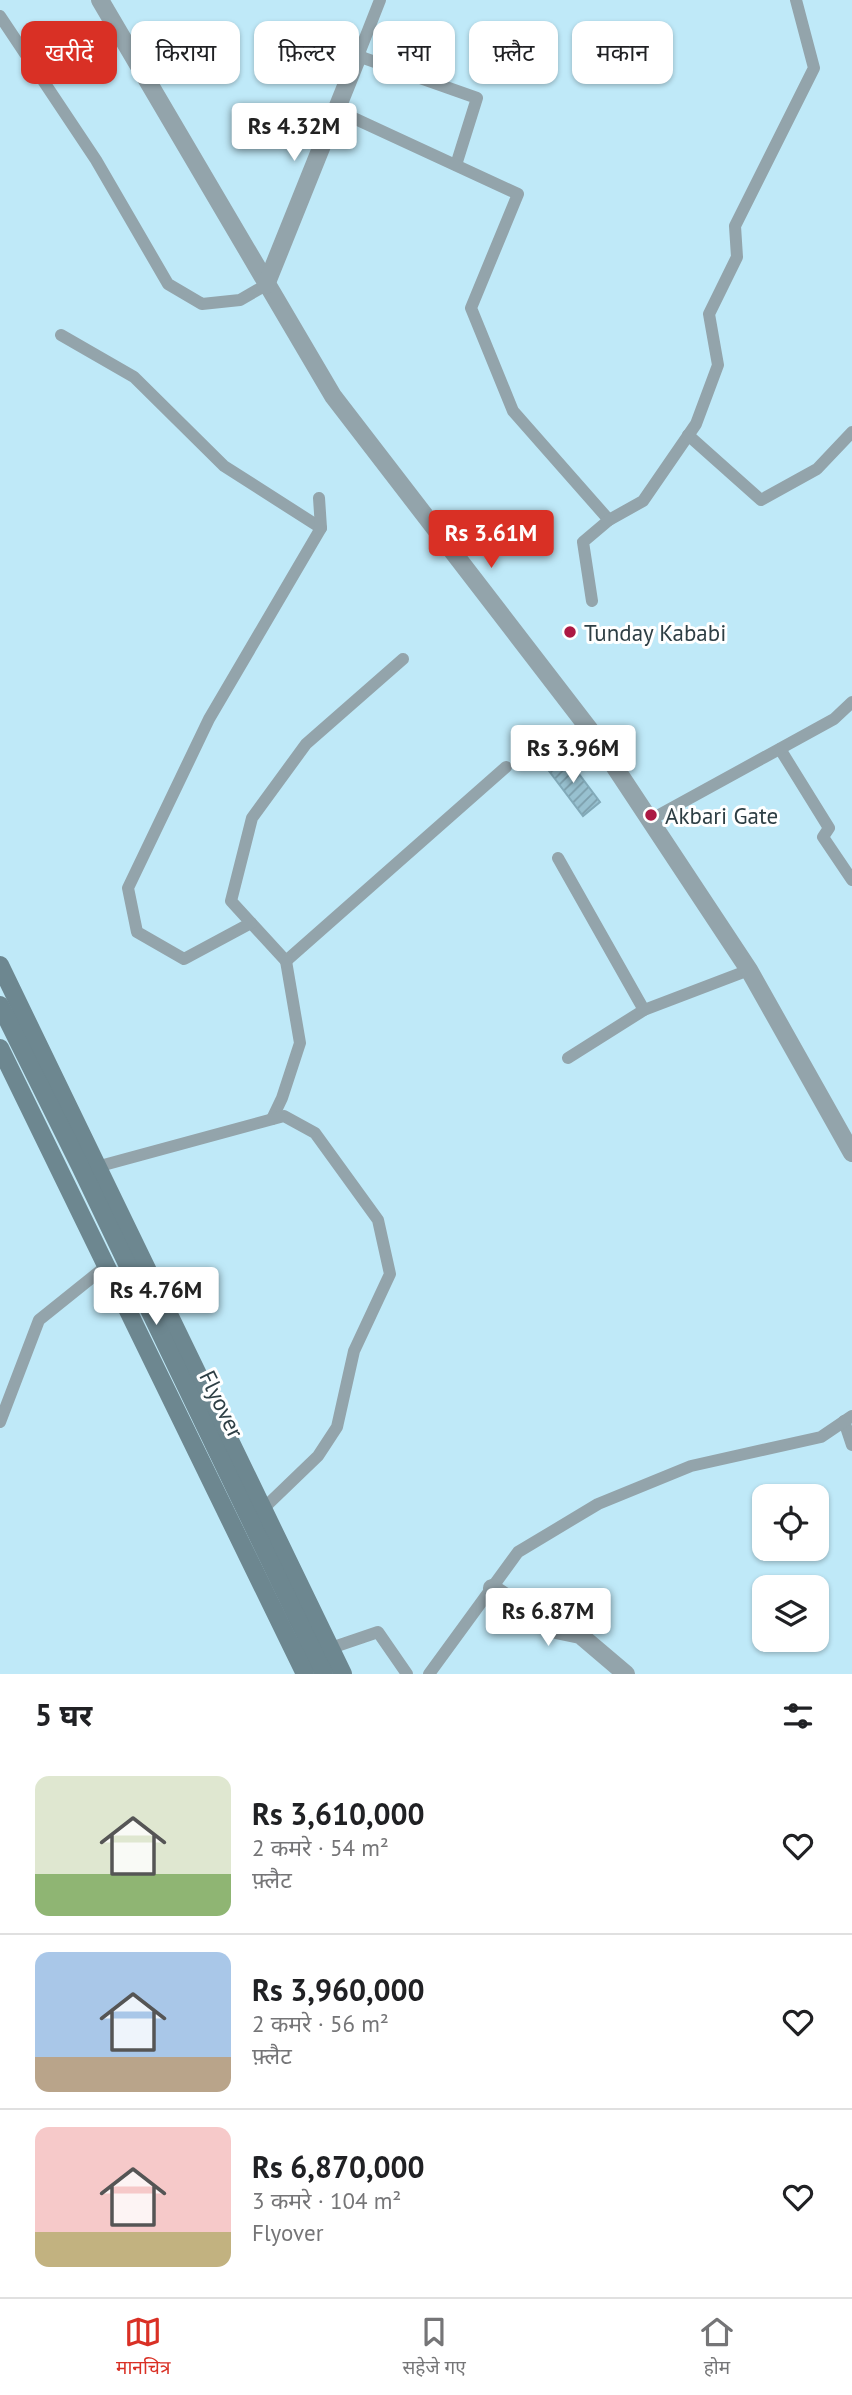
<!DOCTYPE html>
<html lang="hi">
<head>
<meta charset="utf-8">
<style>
	body { margin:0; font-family:"PT Sans","Noto Sans Devanagari",sans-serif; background:#f2f2f2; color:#202124; height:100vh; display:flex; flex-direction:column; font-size:26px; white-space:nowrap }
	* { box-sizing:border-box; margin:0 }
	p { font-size:23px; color:#757577 }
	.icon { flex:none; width:38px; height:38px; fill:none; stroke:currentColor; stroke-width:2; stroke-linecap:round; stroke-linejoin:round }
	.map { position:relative; height:1674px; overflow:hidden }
	.panel { display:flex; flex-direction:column; background:#fff; flex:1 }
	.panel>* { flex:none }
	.top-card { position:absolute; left:21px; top:21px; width:810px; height:63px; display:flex; gap:14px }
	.tools { position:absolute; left:752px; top:1484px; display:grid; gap:14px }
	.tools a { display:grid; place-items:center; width:77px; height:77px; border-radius:14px; background:#fff; box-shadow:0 2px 5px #0004; font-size:35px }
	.price { position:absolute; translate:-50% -60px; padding:0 16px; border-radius:7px; background:#fff; color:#222; font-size:23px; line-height:46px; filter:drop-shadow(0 2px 4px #0008) }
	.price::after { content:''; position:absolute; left:50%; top:42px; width:21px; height:16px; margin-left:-10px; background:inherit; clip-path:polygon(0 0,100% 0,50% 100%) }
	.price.on { background:#d93025; color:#fff }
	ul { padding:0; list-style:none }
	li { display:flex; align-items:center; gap:21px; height:175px; padding:0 35px }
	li+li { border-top:2px solid #e0e0e0 }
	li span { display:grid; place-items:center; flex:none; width:196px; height:140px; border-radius:14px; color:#555 }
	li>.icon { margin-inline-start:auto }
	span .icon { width:84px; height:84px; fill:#fffc; stroke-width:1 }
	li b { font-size:30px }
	h2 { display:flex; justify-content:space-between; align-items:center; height:84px; padding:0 35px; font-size:30px }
	.tag { padding:0 24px; border-radius:14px; background:#fff; box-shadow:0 2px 5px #0004; font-size:24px; line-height:63px }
	.tag.on { background:#d93025; color:#fff }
	.tab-bar { display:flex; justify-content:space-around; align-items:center; height:98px; border-top:2px solid #e0e0e0; background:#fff; font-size:19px; color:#757577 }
	.tab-bar a { display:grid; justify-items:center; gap:4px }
	.tab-bar .on { color:#d93025 }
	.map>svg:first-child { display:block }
	.building { fill:url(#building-hatch); stroke:#82aab9; stroke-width:2 }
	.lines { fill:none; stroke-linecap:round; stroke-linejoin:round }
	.lane { stroke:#93a4ab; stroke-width:12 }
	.street { stroke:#93a4ab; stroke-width:18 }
	.secondary { stroke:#6d8790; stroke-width:18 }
	.poi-dot { fill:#ac1843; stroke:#fff; stroke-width:2.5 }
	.labels { text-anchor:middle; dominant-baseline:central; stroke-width:6; stroke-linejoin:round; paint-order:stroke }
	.poi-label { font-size:23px; fill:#2e3f45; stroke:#fff; text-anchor:start }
	.street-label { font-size:23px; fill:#2e3f45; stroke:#fff }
</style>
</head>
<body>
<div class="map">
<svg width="852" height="1674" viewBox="0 0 852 1674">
	<defs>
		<pattern id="building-hatch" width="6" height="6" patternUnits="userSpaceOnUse" patternTransform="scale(1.75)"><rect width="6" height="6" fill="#98c1d0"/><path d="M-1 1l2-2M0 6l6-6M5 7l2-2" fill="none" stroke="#7c9eab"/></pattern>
	</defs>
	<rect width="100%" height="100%" fill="#bfe9f8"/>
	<!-- building -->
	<polygon class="building" points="564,754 600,802 583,816 546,767"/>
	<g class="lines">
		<!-- lane -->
		<g class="lane">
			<polyline points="380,0 358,56 477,98 456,165"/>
			<polyline points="0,16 96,160 168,284 202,304 240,300 266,285"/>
			<polyline points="347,115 518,194 471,308 513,411 609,520"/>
			<polyline points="61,335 134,377 224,466 321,528"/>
			<polyline points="688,435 761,500 817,469 852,432"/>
			<polyline points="592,601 583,542 609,520 643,501 696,424 718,365 709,314 737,257 735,226 814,68 796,0"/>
			<polyline points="403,659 306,744 252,818 231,901 286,961 506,767"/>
			<polyline points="780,749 829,828 823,837 852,880"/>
			<polyline points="650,820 834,719 852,702"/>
			<polyline points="558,858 644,1010"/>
			<polyline points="251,923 184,959 137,932 128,888 209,719 321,528 319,498"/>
			<polyline points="568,1058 644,1010 749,970"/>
			<polyline points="272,1119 282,1098 300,1043 286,961"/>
			<polyline points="100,1166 284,1116 315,1133 378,1220 390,1274 354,1351 337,1427 318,1456 264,1508"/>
			<polyline points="844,1421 852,1445"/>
			<polyline points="0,1422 39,1320 105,1267"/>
			<polyline points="331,1648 378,1632 407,1674"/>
			<polyline points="429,1674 518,1552 598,1504 691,1466 821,1437 852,1416"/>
		</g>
		<!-- street -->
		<g class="street">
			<polyline points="100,0 333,396 593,734 749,970 852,1153"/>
			<polyline points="266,285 358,56"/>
			<polyline points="492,1588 556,1630 580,1635 626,1674"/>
		</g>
		<!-- secondary -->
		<g class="secondary">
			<polyline points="0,965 343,1674"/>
			<polyline points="0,1005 80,1166 324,1674"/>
			<polyline points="0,1048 305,1674"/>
		</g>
	</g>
	<!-- markers -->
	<g class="poi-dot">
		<circle cx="570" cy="632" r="7"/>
		<circle cx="651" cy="815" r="7"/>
	</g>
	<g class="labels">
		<!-- poi labels -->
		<g class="poi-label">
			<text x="584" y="632">Tunday Kababi</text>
			<text x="665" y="815">Akbari Gate</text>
		</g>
		<!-- street labels -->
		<g class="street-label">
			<text transform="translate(222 1404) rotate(64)">Flyover</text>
		</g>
	</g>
</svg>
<div class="tools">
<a><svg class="icon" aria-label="locate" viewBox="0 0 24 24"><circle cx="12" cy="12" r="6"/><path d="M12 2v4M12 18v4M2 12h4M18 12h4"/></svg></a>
<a><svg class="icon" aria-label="layers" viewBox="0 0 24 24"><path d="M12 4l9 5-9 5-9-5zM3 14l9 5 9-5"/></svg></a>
</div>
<b class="price" style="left:294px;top:163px">Rs 4.32M</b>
<b class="price on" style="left:491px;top:570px">Rs 3.61M</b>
<b class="price" style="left:573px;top:785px">Rs 3.96M</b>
<b class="price" style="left:156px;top:1327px">Rs 4.76M</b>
<b class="price" style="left:548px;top:1648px">Rs 6.87M</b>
<div class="top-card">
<a class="tag on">खरीदें</a>
<a class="tag">किराया</a>
<a class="tag">फ़िल्टर</a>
<a class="tag">नया</a>
<a class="tag">फ़्लैट</a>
<a class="tag">मकान</a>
</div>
</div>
<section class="panel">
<h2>5 घर<svg class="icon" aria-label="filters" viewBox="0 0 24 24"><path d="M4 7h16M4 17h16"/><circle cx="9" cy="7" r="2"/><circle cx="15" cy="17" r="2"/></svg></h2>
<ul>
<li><span style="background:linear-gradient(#dfe7d0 70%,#8fb573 0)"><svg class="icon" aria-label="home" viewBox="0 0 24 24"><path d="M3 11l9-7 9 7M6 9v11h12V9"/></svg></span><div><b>Rs 3,610,000</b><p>2 कमरे · 54 m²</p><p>फ़्लैट</p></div><svg class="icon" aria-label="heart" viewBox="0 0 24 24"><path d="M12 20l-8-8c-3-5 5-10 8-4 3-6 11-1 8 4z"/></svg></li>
<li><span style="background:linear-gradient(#a9c7e8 75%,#b9a48a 0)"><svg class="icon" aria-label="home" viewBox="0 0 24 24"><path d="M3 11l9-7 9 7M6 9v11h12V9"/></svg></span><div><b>Rs 3,960,000</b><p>2 कमरे · 56 m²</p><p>फ़्लैट</p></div><svg class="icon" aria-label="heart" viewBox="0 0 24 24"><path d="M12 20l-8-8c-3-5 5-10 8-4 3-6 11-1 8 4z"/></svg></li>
<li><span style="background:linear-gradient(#f6c9c9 75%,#c2b280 0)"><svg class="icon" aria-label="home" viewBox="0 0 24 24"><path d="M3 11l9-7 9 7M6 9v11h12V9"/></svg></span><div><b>Rs 6,870,000</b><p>3 कमरे · 104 m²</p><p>Flyover</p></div><svg class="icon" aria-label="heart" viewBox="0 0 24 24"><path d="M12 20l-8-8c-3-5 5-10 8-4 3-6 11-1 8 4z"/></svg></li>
</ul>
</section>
<nav class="tab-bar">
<a class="on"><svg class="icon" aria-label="map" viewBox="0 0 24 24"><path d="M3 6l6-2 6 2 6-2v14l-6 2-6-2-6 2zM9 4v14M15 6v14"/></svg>मानचित्र</a>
<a><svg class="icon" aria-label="saved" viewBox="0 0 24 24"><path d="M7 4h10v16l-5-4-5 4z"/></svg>सहेजे गए</a>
<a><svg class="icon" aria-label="home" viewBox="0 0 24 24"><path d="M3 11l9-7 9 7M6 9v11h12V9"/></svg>होम</a>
</nav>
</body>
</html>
